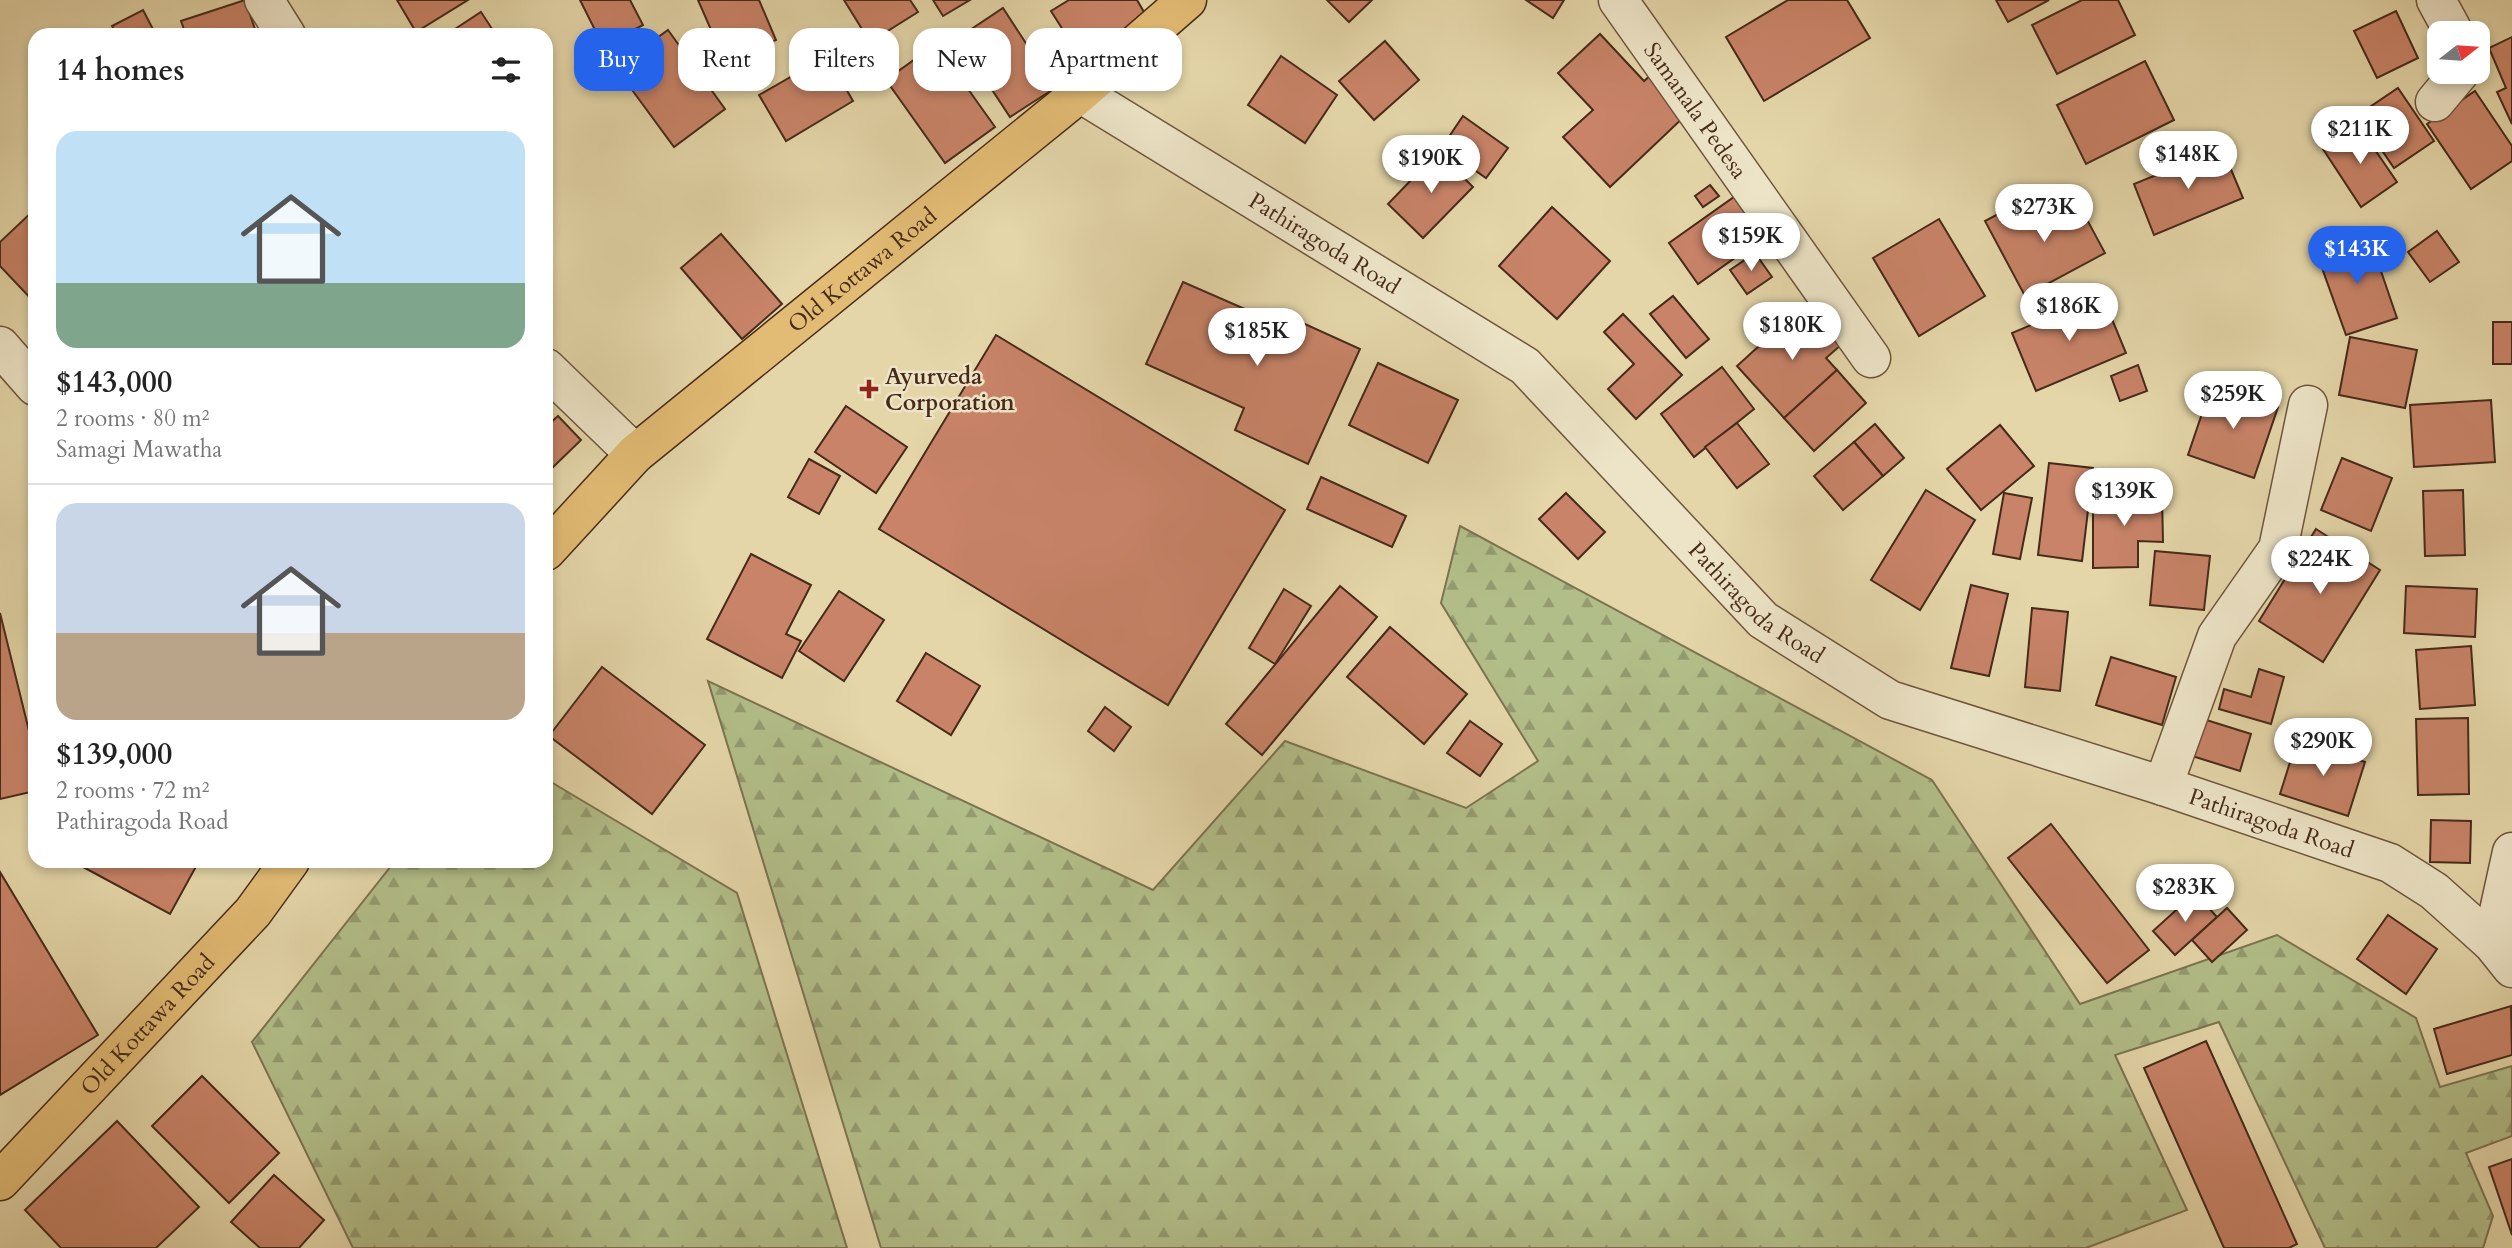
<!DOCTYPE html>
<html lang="en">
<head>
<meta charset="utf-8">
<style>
	body { margin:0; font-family:Cardo,serif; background:#f2f2f2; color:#222; height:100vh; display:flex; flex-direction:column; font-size:26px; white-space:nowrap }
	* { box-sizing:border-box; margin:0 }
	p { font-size:23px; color:#767676 }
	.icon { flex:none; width:38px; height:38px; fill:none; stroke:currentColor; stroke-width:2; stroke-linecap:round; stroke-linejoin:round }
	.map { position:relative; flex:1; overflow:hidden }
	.panel { position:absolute; left:28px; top:28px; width:525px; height:840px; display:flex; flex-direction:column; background:#fff; border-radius:21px; box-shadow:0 4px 10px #0003 }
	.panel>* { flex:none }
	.banner { position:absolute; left:574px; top:28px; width:665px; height:63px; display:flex; gap:14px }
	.needle { width:46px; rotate:73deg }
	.buttons { position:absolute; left:2427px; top:21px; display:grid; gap:14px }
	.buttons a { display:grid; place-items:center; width:63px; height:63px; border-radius:14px; background:#fff; box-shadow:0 4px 10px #0003; font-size:35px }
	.price { position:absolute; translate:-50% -60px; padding:0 16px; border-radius:24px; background:#fff; color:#222; font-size:23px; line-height:46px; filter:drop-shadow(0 2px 4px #0008) }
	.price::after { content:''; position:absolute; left:50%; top:42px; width:21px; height:16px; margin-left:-10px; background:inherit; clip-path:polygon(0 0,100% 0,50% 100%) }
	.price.selected { background:#2563eb; color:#fff }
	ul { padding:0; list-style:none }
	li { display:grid; align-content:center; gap:14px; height:371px; padding:0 28px }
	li+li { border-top:2px solid #e0e0e0 }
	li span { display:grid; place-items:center; height:217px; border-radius:21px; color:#555 }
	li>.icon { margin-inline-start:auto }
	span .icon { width:126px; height:126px; fill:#fffc; stroke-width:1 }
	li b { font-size:30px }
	h2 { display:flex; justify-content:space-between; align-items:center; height:84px; padding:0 28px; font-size:30px }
	.pill { padding:0 24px; border-radius:21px; background:#fff; box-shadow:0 4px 10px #0003; font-size:24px; line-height:63px }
	.pill.selected { background:#2563eb; color:#fff }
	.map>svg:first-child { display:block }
	.forest { fill:url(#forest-firs); stroke:#7c7450; stroke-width:2 }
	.building { fill:#c88368; stroke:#472a18; stroke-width:2 }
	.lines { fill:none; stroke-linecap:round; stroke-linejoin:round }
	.minor-casing { stroke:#6e553c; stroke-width:41 }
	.major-casing { stroke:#472a18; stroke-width:41 }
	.minor { stroke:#ede4c7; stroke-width:38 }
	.major { stroke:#e2bb74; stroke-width:38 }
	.poi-dot { fill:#8f2418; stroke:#ede4c7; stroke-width:2.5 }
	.labels { text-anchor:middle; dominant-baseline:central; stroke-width:5; stroke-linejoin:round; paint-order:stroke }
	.street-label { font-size:23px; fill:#472a18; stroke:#ede4c7 }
	.poi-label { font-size:23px; font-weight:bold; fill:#472a18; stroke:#ede4c7; text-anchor:start }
</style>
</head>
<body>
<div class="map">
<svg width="2512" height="1248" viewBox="0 0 2512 1248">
	<defs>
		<pattern id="forest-firs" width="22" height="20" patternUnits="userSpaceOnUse" patternTransform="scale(1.75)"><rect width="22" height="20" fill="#b2be89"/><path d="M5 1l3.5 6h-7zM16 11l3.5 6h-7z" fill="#939b6f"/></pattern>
	</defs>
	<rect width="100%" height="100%" fill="#e4d6a9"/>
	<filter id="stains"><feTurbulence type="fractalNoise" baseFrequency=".00286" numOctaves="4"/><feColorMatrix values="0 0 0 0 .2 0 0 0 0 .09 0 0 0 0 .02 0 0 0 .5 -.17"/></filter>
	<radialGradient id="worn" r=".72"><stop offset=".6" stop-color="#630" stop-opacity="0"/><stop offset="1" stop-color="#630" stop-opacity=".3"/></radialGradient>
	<!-- forest -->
	<g class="forest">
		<polygon points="1460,526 1932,780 2080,1004 2277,935 2416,1018 2440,1087 2512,1066 2512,1136 2466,1153 2493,1216 2483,1248 2325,1248 2219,1022 2115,1055 2187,1210 2086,1248 881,1248 708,681 1153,890 1285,741 1466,808 1538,761 1441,603"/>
		<polygon points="546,779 737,893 847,1248 353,1248 252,1042 395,861 546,861"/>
	</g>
	<!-- building -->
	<g class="building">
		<polygon points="245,0 257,35 186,35 181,21"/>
		<polygon points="397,0 468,0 416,32"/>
		<polygon points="580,0 630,0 643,25 603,46"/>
		<polygon points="698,0 759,0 776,40 725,62"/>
		<polygon points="844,0 910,0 918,12 870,42"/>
		<polygon points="933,0 970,0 943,16"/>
		<polygon points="1069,0 1137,0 1148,19 1082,60 1051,11"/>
		<polygon points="1327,0 1372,0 1349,22"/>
		<polygon points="1526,0 1564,0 1553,18"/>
		<polygon points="1788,0 1847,0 1870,38 1764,101 1726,37"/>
		<polygon points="1996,0 2049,0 2008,22"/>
		<polygon points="2082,0 2118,0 2135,35 2057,74 2032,25"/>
		<polygon points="1003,8 1055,88 1010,117 958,38"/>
		<polygon points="143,10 156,35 117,35 112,26"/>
		<polygon points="2396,11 2418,58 2377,78 2354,31"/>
		<polygon points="481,12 496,35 446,35"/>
		<polygon points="668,30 725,109 674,147 616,68"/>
		<polygon points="1600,34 1644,81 1651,75 1687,114 1610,187 1563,137 1593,110 1558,73"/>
		<polygon points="2512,37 2512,124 2497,92 2506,88 2489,48"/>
		<polygon points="1385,41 1419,80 1374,120 1339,81"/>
		<polygon points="936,44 995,127 945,163 886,80"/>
		<polygon points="827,56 853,101 786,141 759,95"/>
		<polygon points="1281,56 1337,95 1305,143 1248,105"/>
		<polygon points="2145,61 2174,120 2086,164 2057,105"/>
		<polygon points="2398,88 2434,141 2394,168 2358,115"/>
		<polygon points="2475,91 2512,146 2512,161 2471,189 2427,124"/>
		<polygon points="1463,116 1508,148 1486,178 1442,147"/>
		<polygon points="2358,125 2397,182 2361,207 2323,149"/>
		<polygon points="2222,148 2243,198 2154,235 2134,184"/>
		<polygon points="1438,152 1473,187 1423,238 1388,204"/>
		<polygon points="1710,185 1719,196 1703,207 1695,196"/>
		<polygon points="1741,192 1770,233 1698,284 1669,243"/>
		<polygon points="2023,201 2035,223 2077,201 2105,253 2025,296 1985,221"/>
		<polygon points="1552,207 1610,261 1557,319 1499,266"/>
		<polygon points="35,209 35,303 0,266 0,242"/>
		<polygon points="1939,219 1985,296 1919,336 1873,258"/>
		<polygon points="2437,231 2459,262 2430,282 2408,252"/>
		<polygon points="721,234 782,304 742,339 681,268"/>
		<polygon points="2369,236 2397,318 2346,335 2317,254"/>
		<polygon points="1755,253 1772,277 1747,294 1730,270"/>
		<polygon points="1183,282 1279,324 1283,314 1360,349 1308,464 1235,430 1244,408 1146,364"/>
		<polygon points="2102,295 2126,353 2036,391 2012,333"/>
		<polygon points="1673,296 1709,339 1686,358 1650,314"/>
		<polygon points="1804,305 1841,345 1826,358 1837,370 1784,418 1737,366"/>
		<polygon points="1623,314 1682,375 1636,419 1608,389 1634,364 1604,332"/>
		<rect x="2493" y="322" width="19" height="42"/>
		<polygon points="996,335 1285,510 1168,705 879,529"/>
		<polygon points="2350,337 2417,350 2405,408 2339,395"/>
		<polygon points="1378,363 1458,400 1428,463 1349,425"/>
		<polygon points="2138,365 2147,391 2120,401 2111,376"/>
		<polygon points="1722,367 1754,409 1694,457 1661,414"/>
		<polygon points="1837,370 1866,403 1814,451 1784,418"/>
		<polygon points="2212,384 2278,407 2254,478 2188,455"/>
		<polygon points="2491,400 2495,462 2414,467 2410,405"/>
		<polygon points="846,406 907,447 876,493 815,452"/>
		<polygon points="558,416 581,440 550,470 546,466 546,427"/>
		<polygon points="1737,423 1769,464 1737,488 1705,447"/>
		<polygon points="1875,424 1904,458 1883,476 1854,442"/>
		<polygon points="2000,425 2034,466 1981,510 1947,469"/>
		<polygon points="1854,442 1883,476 1843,510 1814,476"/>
		<polygon points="2342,458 2392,478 2371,531 2321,510"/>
		<polygon points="809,459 840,476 819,514 788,497"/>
		<polygon points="2049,463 2093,468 2082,561 2038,555"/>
		<polygon points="1321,477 1406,516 1392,547 1307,509"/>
		<polygon points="1926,490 1975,520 1920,610 1871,580"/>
		<polygon points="2463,490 2465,555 2425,556 2423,491"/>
		<polygon points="1566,493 1605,532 1578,559 1539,519"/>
		<polygon points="2004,493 2032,498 2020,559 1993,554"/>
		<polygon points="2093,495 2162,495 2163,542 2138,541 2138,567 2093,568"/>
		<polygon points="2316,529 2380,570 2323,662 2259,621"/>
		<polygon points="2155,551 2210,556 2204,610 2150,605"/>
		<polygon points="751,554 811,585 786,634 801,641 782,678 707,639"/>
		<polygon points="1971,585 2008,594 1989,676 1951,668"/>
		<polygon points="1340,586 1377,617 1262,755 1226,724"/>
		<polygon points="2406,586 2477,589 2475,637 2404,633"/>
		<polygon points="1284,589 1311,606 1275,664 1249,648"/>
		<polygon points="839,591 884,620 844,681 799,651"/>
		<polygon points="2032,608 2068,612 2060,691 2025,687"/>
		<polygon points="0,613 35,755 35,791 0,799"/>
		<polygon points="1390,627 1467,694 1424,744 1347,677"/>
		<polygon points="2471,646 2475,705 2420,709 2416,650"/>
		<polygon points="926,653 980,686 951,735 897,701"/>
		<polygon points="2111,657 2176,677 2162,725 2096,705"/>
		<polygon points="602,667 705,745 652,814 549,736"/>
		<polygon points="2259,669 2284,677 2271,724 2219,709 2224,689 2251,697"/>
		<polygon points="1105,707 1131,727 1114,751 1088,731"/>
		<polygon points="2200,718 2251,734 2240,771 2189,755"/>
		<polygon points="2468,718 2469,794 2418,795 2416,719"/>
		<polygon points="1470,721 1502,744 1480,776 1447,753"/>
		<polygon points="2297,740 2365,762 2348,816 2280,794"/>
		<polygon points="2431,820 2471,821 2470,863 2430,862"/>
		<polygon points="2051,824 2149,950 2107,983 2008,858"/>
		<polygon points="72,861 199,861 170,914"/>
		<polygon points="0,872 98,1035 0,1095"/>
		<polygon points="2195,893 2217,917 2175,955 2153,931"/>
		<polygon points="2227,908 2247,930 2212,962 2192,940"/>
		<polygon points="2388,915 2437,949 2406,994 2357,959"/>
		<polygon points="2511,1006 2512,1055 2447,1074 2434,1029"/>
		<polygon points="2206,1041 2297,1244 2289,1248 2224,1248 2144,1068"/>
		<polygon points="202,1076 279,1153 229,1203 152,1126"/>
		<polygon points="117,1121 199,1207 156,1248 61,1248 25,1210"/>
		<polygon points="2512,1159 2512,1235 2489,1167"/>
		<polygon points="274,1175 324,1220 299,1248 260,1248 231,1222"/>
	</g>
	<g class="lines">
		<!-- minor casing -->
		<g class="minor-casing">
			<g id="minor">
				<polyline points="264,0 286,35"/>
				<path id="s1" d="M1618,0L1871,358"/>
				<polyline points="2436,0 2454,33"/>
				<path id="s2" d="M1080,93L1525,366L1763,620L1890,700L2163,786L2390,863L2434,891L2492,943L2512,968"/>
				<polyline points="2435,102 2460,72"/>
				<polyline points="0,346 35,386"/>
				<polyline points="546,368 635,454"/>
				<polyline points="2163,786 2217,636 2278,549 2308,405"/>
				<polyline points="2492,943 2512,852"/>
			</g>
		</g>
		<!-- major casing -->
		<g class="major-casing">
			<g id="major">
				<path id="s3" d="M546,551L635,454L1080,93L1187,0"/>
				<path id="s4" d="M0,1181L253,912L290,861"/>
			</g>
		</g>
		<!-- minor -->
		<use href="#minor" class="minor"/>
		<!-- major -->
		<use href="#major" class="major"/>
	</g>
	<!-- markers -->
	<path class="poi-dot" d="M865.5 378.5h7v7h7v7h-7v7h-7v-7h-7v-7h7z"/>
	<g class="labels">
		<!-- street labels -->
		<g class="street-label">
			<text stroke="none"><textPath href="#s1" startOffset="135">Samanala Pedesa</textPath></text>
			<text stroke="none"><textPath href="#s2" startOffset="287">Pathiragoda Road</textPath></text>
			<text stroke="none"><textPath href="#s3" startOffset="424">Old Kottawa Road</textPath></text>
			<text stroke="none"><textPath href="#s2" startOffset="854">Pathiragoda Road</textPath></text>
			<text stroke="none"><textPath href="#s2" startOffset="1421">Pathiragoda Road</textPath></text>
			<text stroke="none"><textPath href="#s4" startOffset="215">Old Kottawa Road</textPath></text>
		</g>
		<!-- poi labels -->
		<g class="poi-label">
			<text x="885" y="376">Ayurveda<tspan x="885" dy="26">Corporation</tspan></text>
		</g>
	</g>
	<rect width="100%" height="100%" filter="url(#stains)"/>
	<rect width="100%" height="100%" fill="url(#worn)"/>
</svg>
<div class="buttons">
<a><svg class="needle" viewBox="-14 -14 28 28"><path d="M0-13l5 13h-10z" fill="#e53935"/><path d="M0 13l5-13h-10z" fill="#767676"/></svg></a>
</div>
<b class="price" style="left:2360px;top:166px">$211K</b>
<b class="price" style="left:2188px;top:191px">$148K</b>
<b class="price" style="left:1431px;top:195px">$190K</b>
<b class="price" style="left:2044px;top:244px">$273K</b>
<b class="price" style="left:1751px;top:273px">$159K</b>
<b class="price selected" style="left:2357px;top:286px">$143K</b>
<b class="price" style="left:2069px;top:343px">$186K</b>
<b class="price" style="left:1792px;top:362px">$180K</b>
<b class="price" style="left:1257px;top:368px">$185K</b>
<b class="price" style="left:2233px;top:431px">$259K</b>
<b class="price" style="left:2124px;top:528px">$139K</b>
<b class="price" style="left:2320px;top:596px">$224K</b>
<b class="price" style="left:2323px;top:778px">$290K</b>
<b class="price" style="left:2185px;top:924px">$283K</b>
<div class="banner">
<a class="pill selected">Buy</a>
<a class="pill">Rent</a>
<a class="pill">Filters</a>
<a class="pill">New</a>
<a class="pill">Apartment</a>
</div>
<section class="panel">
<h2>14 homes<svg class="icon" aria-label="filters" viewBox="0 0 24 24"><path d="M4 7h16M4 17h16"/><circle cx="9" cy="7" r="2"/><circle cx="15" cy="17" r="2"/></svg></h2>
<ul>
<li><span style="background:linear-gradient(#bfe0f5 70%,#7fa58c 0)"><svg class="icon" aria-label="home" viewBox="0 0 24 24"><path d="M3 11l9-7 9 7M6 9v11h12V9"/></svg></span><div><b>$143,000</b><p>2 rooms · 80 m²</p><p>Samagi Mawatha</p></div></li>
<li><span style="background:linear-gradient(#c9d6e8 60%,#b9a48a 0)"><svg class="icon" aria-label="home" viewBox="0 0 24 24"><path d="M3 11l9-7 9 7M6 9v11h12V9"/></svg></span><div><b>$139,000</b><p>2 rooms · 72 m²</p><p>Pathiragoda Road</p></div></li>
</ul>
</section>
</div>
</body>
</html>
